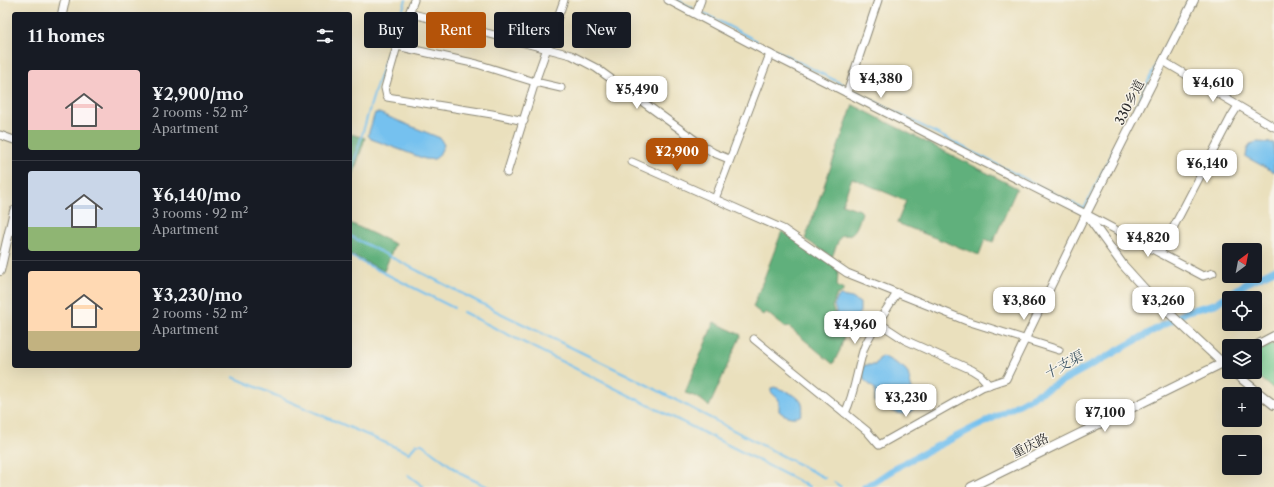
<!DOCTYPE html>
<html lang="en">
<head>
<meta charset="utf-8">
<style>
	body { margin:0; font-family:"Libre Caslon Text","Noto Serif SC",serif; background:#242831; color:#f1f3f6; height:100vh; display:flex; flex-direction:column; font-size:15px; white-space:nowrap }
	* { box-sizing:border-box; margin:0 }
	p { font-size:13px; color:#9ea1a6 }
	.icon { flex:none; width:22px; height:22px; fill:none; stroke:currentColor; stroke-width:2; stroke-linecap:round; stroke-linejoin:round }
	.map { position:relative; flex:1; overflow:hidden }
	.panel { position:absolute; left:12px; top:12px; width:340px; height:356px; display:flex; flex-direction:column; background:#171b24; border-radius:4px; box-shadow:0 4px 16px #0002 }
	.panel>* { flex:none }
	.banner { position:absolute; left:364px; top:12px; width:380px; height:36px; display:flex; gap:8px }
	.needle { width:26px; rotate:32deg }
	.tools { position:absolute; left:1222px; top:243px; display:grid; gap:8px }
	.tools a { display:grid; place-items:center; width:40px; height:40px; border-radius:4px; background:#171b24; box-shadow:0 4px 16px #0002; font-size:20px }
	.price { position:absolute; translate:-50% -34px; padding:0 9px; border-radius:8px; background:#fff; color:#222; font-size:13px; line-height:26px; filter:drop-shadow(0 1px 2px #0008) }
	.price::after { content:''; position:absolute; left:50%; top:24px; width:12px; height:9px; margin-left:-6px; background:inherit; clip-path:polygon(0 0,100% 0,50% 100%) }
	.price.on { background:#b45309; color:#fff }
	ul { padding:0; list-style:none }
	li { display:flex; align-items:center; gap:12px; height:100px; padding:0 16px }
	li+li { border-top:1px solid #363941 }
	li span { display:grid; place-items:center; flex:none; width:112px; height:80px; border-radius:4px; color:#555 }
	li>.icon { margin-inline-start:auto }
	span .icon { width:48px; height:48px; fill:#fffc; stroke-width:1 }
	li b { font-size:17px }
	h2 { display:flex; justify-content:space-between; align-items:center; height:48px; padding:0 16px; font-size:17px }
	.pill { padding:0 14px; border-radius:4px; background:#171b24; box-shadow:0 4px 16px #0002; font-size:14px; line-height:36px }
	.pill.on { background:#b45309; color:#fff }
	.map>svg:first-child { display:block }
	.green { fill:#77cd92; stroke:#517c5e }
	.forest { fill:#61b07c; stroke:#466e54 }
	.water { fill:#74c1ef; stroke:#50768d }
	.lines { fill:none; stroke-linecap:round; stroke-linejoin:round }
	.stream { stroke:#74c1ef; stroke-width:2 }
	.canal { stroke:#74c1ef; stroke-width:7 }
	.minor-casing { stroke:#8a8674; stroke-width:9 }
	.tertiary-casing { stroke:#8a8674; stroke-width:10 }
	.minor { stroke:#fff; stroke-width:7 }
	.tertiary { stroke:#fff; stroke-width:8 }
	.labels { text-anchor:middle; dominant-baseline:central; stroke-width:3; stroke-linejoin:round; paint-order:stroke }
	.street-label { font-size:13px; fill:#2b2b2b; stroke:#f7f3e8 }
	.water-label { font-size:14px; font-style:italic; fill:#415866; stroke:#f7f3e8 }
</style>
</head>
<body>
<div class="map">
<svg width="1274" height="487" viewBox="0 0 1274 487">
	<rect width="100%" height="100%" fill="#f7f3e8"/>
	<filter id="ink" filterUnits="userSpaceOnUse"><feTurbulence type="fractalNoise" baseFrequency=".025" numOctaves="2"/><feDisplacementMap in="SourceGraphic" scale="8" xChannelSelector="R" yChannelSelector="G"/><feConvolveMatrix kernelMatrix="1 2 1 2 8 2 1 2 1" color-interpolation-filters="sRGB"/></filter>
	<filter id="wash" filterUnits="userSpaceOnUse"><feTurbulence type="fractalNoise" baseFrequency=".012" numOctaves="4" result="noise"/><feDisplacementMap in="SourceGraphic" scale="16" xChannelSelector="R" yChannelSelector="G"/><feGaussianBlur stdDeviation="0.9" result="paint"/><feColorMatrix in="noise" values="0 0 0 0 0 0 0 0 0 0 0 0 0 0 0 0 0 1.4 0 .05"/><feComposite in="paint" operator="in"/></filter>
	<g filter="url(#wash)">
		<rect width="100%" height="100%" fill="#eae0bd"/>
		<!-- green -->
		<polygon class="green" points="1274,343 1274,389 1253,372 1255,372 1255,356 1260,351"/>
		<!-- forest -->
		<g class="forest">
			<path d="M853,105L1017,188L993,242L985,239L979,255L897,223L906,201L852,178L842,204L860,210L862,213C858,223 856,238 842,235L839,239L832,257L805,239Z"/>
			<polygon points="351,134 365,138 350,185 350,137"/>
			<polygon points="350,223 395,244 384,271 350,254"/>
			<polygon points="782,231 834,266 838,271 837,287 843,289 843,291 841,294 837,294 832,307 837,319 848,323 840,350 833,364 788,326 786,328 766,312 763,315 753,307"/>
			<path d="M714,322L741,335L709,407C702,399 695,396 685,393Z"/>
		</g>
		<!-- water -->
		<g class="water">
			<path d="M375,113H379L440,138L444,145C438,156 439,161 425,159L371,139L368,135Z"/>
			<polygon points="1257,142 1274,143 1274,172 1246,157 1247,150 1250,144"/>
			<polygon points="841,296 852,298 860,303 860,312 853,321 838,317 834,306 838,297"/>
			<path d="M881,356L885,357C891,361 901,365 906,370C909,374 909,378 910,382C912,391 922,414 904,414C894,414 884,406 875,402V389L864,380L863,371L864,365H875Z"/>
			<path d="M774,387C786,391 811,398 800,416C793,419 784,416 779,411C779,397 781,402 771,392V389Z"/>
		</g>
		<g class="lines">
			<!-- stream -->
			<g class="stream">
				<polyline points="677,0 692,8"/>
				<polyline points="703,13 757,41"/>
				<polyline points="767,46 844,85"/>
				<polyline points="1162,53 1189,0"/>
				<polyline points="854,91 1084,209 1118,140"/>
				<polyline points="1122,134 1159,59"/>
				<polyline points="350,176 375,90 406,0"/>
				<polyline points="350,236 498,312 628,375 825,478"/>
				<polyline points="350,256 454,308"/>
				<polyline points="463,312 738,450 810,487"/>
				<polyline points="233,377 409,453 417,444 422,444 463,475 488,487"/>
				<polyline points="408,475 424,487"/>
				<polyline points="834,482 841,487"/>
			</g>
			<!-- canal -->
			<polyline class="canal" points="865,487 875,482 900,465 999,415 1108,356 1188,311 1215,304 1247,283 1274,270"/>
		</g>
	</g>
	<g filter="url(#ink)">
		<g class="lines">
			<!-- minor casing -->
			<g class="minor-casing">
				<g id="minor">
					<polyline points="414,0 397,46 385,88 387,97 492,114 524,121"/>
					<polyline points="668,0 770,54 1086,214 1203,276 1213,273"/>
					<polyline points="409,13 571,55 596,68 706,148 714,153 729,159"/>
					<polyline points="696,14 701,0"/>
					<polyline points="397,46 477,64 535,82 561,88"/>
					<polyline points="770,54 715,199 783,229 847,273 967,321 1059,350"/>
					<polyline points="1163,61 1274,127"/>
					<polyline points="847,93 878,0"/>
					<polyline points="0,135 14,140"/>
					<polyline points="632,162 715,199"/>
					<polyline points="507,173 535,82 564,0"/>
					<polyline points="1160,253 1231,117 1238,106"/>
					<polyline points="879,323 905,340 972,370 980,375 989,385"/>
					<polyline points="754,339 867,431 879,445 982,387 1006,379 1086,214"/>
					<path d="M845,413C855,393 857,369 864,348C872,329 886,311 897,293"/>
				</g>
			</g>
			<!-- tertiary casing -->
			<g class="tertiary-casing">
				<g id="tertiary">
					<polyline points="1194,0 1086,214 1123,265 1151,296 1229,369"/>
					<polyline points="62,14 65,0"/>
					<polyline points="0,271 14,211"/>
					<polyline points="1255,346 1274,336"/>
					<polyline points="1233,372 1274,405"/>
					<polyline points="971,487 1229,360"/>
				</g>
			</g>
			<!-- minor -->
			<use href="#minor" class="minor"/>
			<!-- tertiary -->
			<use href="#tertiary" class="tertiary"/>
		</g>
	</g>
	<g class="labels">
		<!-- street labels -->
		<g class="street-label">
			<text transform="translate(1129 102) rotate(-63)">330乡道</text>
			<text transform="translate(1030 445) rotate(-26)">重庆路</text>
		</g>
		<!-- water labels -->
		<g class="water-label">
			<text transform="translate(1063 365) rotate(-29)">十支渠</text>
		</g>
	</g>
</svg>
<div class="tools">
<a><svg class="needle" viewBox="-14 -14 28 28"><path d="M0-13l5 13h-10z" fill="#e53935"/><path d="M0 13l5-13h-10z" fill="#9ea1a6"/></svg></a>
<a><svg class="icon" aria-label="locate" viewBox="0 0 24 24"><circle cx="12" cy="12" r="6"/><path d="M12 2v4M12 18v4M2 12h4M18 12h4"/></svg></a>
<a><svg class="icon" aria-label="layers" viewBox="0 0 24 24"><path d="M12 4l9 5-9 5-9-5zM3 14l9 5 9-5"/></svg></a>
<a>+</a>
<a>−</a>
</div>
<b class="price" style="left:881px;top:99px">¥4,380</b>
<b class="price" style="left:1213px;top:103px">¥4,610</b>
<b class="price" style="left:637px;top:110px">¥5,490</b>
<b class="price on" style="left:677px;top:172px">¥2,900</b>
<b class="price" style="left:1207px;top:184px">¥6,140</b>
<b class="price" style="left:1148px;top:258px">¥4,820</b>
<b class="price" style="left:1024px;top:321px">¥3,860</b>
<b class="price" style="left:1163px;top:321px">¥3,260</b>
<b class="price" style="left:855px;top:345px">¥4,960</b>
<b class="price" style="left:906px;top:418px">¥3,230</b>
<b class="price" style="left:1105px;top:433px">¥7,100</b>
<div class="banner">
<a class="pill">Buy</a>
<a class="pill on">Rent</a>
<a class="pill">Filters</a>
<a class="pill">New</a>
</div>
<section class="panel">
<h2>11 homes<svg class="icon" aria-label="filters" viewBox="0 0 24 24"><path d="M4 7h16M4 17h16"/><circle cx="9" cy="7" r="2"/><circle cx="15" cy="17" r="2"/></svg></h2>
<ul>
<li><span style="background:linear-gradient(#f6c9c9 75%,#8fb573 0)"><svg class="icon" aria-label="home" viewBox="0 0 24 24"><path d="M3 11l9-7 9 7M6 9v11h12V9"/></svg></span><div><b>¥2,900/mo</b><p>2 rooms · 52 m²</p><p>Apartment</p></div></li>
<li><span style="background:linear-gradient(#c9d6e8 70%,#8fb573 0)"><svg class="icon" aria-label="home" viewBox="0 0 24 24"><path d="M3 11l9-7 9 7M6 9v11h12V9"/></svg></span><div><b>¥6,140/mo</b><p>3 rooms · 92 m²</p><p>Apartment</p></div></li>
<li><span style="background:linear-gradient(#ffd9b3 75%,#c2b280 0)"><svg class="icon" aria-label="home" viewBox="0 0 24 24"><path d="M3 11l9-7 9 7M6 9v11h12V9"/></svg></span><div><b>¥3,230/mo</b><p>2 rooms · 52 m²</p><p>Apartment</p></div></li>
</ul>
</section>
</div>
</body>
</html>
